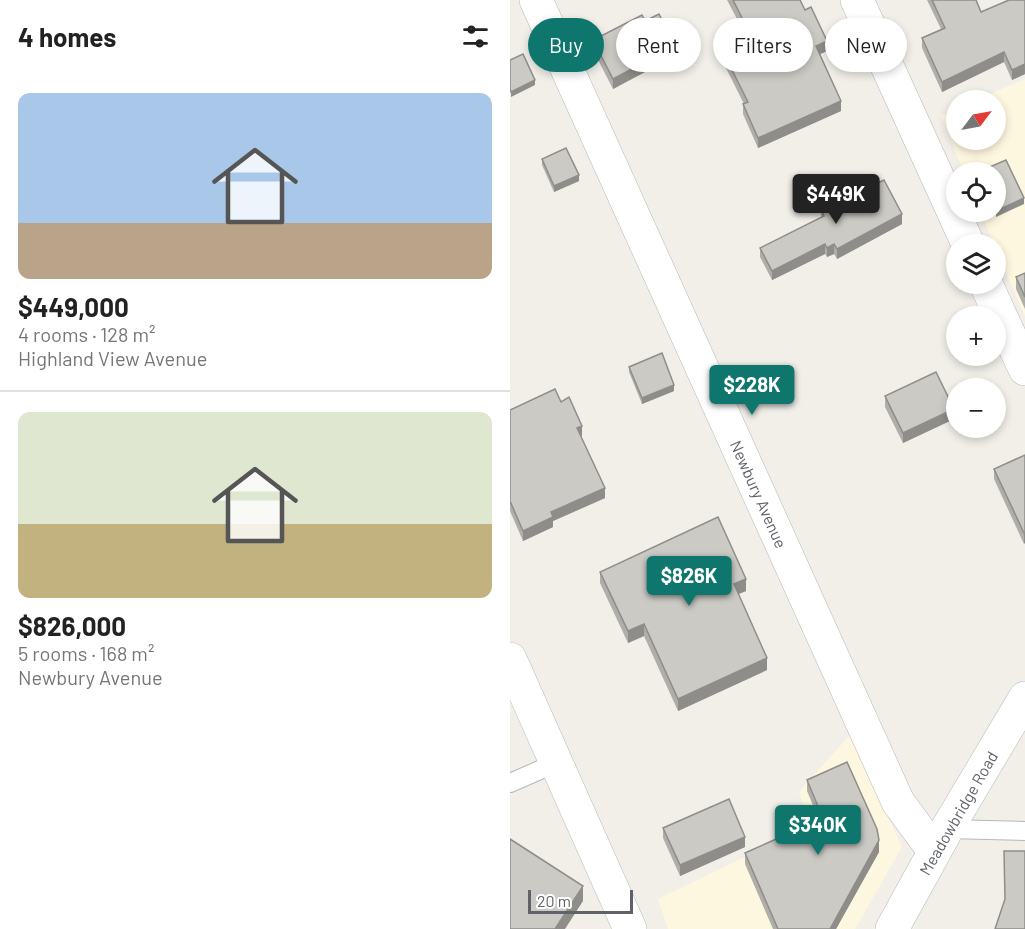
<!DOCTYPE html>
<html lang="en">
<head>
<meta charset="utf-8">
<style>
	body { margin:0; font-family:Barlow,sans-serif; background:#f6f6f6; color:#222; height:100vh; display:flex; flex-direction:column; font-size:22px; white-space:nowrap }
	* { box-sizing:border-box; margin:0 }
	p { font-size:20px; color:#767676 }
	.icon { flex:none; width:33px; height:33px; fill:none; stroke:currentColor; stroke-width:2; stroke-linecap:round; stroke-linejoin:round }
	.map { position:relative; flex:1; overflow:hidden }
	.details { display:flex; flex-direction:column; background:#fff; width:510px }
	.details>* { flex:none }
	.banner { position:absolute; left:18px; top:18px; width:406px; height:54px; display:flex; gap:12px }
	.needle { width:39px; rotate:58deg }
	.controls { position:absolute; left:436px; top:90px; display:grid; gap:12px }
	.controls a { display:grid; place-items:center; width:60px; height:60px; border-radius:50%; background:#fff; box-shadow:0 3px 9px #0003; font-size:30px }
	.scale { position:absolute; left:18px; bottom:15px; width:105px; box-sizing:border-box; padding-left:6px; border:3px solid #5f6368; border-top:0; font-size:16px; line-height:21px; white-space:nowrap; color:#5f6368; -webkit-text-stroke:4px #fff; paint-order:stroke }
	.price { position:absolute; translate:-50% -51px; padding:0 14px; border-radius:6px; background:#0f766e; color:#fff; font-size:20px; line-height:39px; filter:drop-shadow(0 2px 3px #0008) }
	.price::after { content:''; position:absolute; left:50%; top:36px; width:18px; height:14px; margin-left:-9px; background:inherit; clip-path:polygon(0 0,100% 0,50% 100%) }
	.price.on { background:#222; color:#fff }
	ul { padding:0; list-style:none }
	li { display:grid; align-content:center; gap:12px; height:318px; padding:0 18px }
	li+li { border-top:2px solid #e0e0e0 }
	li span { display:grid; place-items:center; height:186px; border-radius:12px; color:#555 }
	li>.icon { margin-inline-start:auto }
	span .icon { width:108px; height:108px; fill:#fffc; stroke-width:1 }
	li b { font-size:26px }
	h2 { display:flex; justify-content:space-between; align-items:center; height:72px; padding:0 18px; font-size:26px }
	.pill { padding:0 21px; border-radius:27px; background:#fff; box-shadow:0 3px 9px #0003; font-size:21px; line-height:54px }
	.pill.on { background:#0f766e; color:#fff }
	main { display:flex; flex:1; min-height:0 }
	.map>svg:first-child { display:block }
	.commercial { fill:#fef7e0 }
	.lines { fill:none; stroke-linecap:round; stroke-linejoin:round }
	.service-casing { stroke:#b5b8bc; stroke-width:20 }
	.minor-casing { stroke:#b5b8bc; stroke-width:34 }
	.secondary-casing { stroke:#b6babf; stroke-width:34 }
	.service { stroke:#fff; stroke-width:18 }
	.minor { stroke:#fff; stroke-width:33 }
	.secondary { stroke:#fff; stroke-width:33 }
	.wall { fill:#afaea9 }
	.shaded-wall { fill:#8f8d8a }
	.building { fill:#cccac5; stroke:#8f8d8a; stroke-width:1.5 }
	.labels { text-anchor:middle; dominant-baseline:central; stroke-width:6; stroke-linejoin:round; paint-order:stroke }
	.street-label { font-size:16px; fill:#5f6368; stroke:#fff }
</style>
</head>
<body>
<main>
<section class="details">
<h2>4 homes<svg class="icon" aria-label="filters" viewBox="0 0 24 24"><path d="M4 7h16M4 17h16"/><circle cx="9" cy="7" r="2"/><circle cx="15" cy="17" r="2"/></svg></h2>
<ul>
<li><span style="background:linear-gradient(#a9c7e8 70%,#b9a48a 0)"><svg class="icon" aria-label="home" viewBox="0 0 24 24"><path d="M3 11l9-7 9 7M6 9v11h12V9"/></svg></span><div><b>$449,000</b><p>4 rooms · 128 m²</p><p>Highland View Avenue</p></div></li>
<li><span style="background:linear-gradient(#dfe7d0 60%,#c2b280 0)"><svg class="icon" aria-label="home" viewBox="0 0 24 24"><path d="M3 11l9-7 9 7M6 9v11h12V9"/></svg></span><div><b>$826,000</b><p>5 rooms · 168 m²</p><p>Newbury Avenue</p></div></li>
</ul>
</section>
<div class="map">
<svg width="515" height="929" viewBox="0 0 515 929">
	<rect width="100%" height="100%" fill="#f1efe8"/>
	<!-- commercial -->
	<g class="commercial">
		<polygon points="515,79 515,316 486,250 486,244 484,244 470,212 486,212 486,172 454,172 431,116 447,109 447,140 486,140 486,100 466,100"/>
		<polygon points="340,735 392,847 345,929 158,929 148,899 299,826 289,792"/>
	</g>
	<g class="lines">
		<!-- service casing -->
		<g class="service-casing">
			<g id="service">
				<polyline points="0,783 46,763"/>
				<polyline points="437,829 515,831"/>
			</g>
		</g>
		<!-- minor casing -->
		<g class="minor-casing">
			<g id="minor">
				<polyline points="26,0 388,802 424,851"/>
				<polyline points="347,0 458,244"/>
				<polyline points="476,284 515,369"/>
			</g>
		</g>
		<!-- secondary casing -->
		<g class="secondary-casing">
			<g id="secondary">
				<polyline points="0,659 120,929"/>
				<polyline points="382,929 437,829 515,698"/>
			</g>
		</g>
		<!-- service -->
		<use href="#service" class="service"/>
		<!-- minor -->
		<use href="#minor" class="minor"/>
		<!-- secondary -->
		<use href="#secondary" class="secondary"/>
	</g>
	<!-- wall -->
	<g class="wall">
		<polygon points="217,0 290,0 317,51 310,54 331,111 248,148 233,114 233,104 234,104 211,58 211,48 236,36"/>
		<polygon points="417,0 466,0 471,12 515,0 515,74 502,80 494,62 432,92 412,48 412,38 431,29"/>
		<polygon points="135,21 165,56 103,89 83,50 83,40"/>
		<polygon points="32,159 69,181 44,192 32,165"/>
		<polygon points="311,210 392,224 327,259 324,254 317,257 315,254 262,280 250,257 250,248 311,217"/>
		<polygon points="515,273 515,309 506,289 506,277"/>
		<polygon points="119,367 164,391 132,404 119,372"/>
		<polygon points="375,396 444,419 393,443 375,407"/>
		<polygon points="0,410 72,436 71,436 95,498 43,521 43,527 13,541 0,511"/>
		<polygon points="515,455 514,544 484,479 484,469"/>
		<polygon points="90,572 236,591 228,594 257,670 168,711 134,636 118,643 90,583"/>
		<polygon points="297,780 369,852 326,929 263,929 235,864 235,853 309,820 297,791"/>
		<polygon points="153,828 235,847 170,876 153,838"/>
	</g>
	<!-- shaded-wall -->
	<g class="shaded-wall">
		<polygon points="317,41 317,51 306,56 306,46"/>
		<polygon points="165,46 165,56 103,89 103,79"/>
		<polygon points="494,52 494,62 432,92 432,82"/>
		<polygon points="515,64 515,74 502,80 502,70"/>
		<polygon points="25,80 25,85 1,97 1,92"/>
		<polygon points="331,101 331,111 248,148 248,138"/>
		<polygon points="69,175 69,181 44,192 44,186"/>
		<polygon points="514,198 514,204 486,217 486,211"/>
		<polygon points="392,214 392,224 327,259 327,249"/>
		<polygon points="315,244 315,254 262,280 262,271"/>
		<polygon points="324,244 324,254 317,257 317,248"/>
		<polygon points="164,385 164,391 132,404 132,398"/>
		<polygon points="444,409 444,419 393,443 393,433"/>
		<polygon points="72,426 72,436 67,438 67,428"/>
		<polygon points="95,488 95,498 43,521 43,527 13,541 13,531 41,512"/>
		<polygon points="514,533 515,533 515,543 514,544"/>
		<polygon points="236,579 236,591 224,596 224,584"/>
		<polygon points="134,624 134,636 118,643 118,631"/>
		<polygon points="257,658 257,670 168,711 168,699"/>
		<polygon points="235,837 235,847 170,876 170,865"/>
		<polygon points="369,840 369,852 326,929 320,929"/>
		<polygon points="73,886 73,901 55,929 45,929"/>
	</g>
	<!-- building -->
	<g class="building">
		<polygon points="223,0 290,0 295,10 301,7 317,41 306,46 331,101 248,138 233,104 238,102 211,48 240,34"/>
		<polygon points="422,0 466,0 471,12 499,0 515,0 515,64 502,70 494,52 432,82 412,38 435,28"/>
		<polygon points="149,14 165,46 103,79 83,40 132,15 135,21"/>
		<polygon points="13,54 25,80 1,92 0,89 0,60"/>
		<polygon points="56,148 69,175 44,186 32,159"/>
		<polygon points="496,160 514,198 486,211 486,172 468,172"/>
		<polygon points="374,180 392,214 327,249 324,244 317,248 315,244 262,271 250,248 314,216 311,210"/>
		<polygon points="515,273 515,297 506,277"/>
		<polygon points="152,353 164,385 132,398 119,367"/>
		<polygon points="426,372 444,409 393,433 375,396"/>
		<polygon points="45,389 51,402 59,397 72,426 67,428 95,488 41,512 43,517 13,531 0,501 0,410"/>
		<polygon points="515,455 515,533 514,533 484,469"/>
		<polygon points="208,517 236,579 224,584 257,658 168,699 134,624 118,631 90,572"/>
		<polygon points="337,762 367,829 369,840 320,929 268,929 235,853 313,818 297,780"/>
		<polygon points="219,799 235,837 170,865 153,828"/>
		<polygon points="0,839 73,886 45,929 0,929"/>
		<polygon points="494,851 515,851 515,929 485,929 495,899"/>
	</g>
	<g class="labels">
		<!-- street labels -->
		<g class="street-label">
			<text transform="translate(249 494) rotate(66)">Newbury Avenue</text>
			<text transform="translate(448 813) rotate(-60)">Meadowbridge Road</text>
		</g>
	</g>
</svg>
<div class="controls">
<a><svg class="needle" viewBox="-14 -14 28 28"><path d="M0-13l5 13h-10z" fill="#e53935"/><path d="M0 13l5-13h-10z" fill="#767676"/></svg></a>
<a><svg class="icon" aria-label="locate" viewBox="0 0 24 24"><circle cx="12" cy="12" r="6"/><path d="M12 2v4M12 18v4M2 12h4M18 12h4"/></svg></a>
<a><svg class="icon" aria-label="layers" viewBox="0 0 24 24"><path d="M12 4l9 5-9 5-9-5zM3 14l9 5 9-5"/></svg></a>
<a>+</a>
<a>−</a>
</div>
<div class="scale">20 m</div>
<b class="price on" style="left:326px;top:225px">$449K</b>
<b class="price" style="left:242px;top:416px">$228K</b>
<b class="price" style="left:179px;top:607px">$826K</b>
<b class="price" style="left:308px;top:856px">$340K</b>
<div class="banner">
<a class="pill on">Buy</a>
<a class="pill">Rent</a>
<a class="pill">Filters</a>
<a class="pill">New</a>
</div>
</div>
</main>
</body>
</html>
